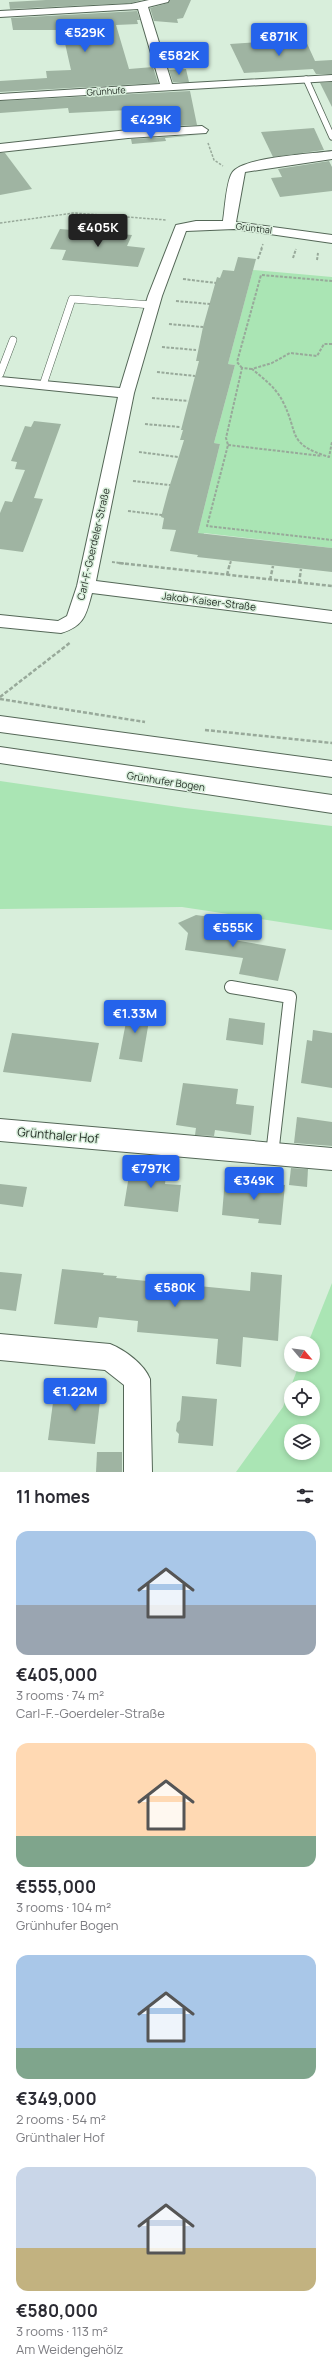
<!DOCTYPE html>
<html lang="en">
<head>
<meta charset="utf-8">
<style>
	body { margin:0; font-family:Manrope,sans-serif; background:#f7f7f7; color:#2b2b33; height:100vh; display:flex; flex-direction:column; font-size:15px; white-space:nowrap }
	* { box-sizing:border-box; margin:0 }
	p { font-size:13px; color:#7c7c81 }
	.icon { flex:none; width:22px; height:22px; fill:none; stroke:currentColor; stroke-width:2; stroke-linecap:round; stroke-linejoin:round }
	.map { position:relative; height:1472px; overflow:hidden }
	.panel { display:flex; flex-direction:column; background:#fff; flex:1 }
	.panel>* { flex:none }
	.needle { width:26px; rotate:119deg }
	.buttons { position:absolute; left:284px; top:1336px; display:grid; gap:8px }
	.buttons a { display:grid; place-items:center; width:36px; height:36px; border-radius:50%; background:#fff; box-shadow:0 2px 6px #0003; font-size:20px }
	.price { position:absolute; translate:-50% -34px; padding:0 9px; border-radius:4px; background:#2563eb; color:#fff; font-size:13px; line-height:26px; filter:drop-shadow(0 1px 2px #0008) }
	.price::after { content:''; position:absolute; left:50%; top:24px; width:12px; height:9px; margin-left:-6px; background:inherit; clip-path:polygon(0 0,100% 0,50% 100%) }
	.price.active { background:#222; color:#fff }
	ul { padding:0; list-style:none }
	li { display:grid; align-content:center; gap:8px; height:212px; padding:0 16px }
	li span { display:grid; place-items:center; height:124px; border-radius:12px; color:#555 }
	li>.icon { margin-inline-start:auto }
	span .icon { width:72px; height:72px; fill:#fffc; stroke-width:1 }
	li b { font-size:17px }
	h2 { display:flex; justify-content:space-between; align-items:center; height:48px; padding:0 16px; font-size:17px }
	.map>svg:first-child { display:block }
	.green { fill:#aae5b4; fill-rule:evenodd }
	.building { fill:#9fb4a2 }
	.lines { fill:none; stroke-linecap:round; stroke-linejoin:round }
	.service-far2-casing { stroke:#546757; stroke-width:7 }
	.service-far1-casing { stroke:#546757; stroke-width:8 }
	.service-casing { stroke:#546757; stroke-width:14 }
	.minor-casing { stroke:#546757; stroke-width:2 }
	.secondary-casing { stroke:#546757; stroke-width:2 }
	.path-far2 { stroke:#98a99a; stroke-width:1.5; stroke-dasharray:2.5 1.5; stroke-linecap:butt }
	.path-far1 { stroke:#98a99a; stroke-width:2; stroke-dasharray:3 1.5; stroke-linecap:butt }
	.path { stroke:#98a99a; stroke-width:2.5; stroke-dasharray:4 2; stroke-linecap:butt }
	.service-far2 { stroke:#fff; stroke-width:5.5 }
	.service-far1 { stroke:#fff; stroke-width:7 }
	.service { stroke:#fff; stroke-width:12 }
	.minor { fill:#fff; fill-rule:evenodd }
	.secondary { fill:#fff; fill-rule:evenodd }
	.labels { text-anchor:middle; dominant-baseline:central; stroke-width:3; stroke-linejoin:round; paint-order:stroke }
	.far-street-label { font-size:9px; fill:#1f2720; stroke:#d8eedb }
	.street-label { font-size:10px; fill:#1f2720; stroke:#d8eedb }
	.near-street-label { font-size:12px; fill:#1f2720; stroke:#d8eedb }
</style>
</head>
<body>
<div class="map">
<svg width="332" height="1472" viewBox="0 0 332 1472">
	<rect width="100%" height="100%" fill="#d8eedb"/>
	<!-- green -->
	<g class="green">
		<polygon points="253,270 332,277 332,548 204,533 202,538 197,537 220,444 214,443 235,365 228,364"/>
		<polygon points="0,781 185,808 332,826 332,930 182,907 0,909"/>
		<path d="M332,1283V1472H236L283,1407L299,1365H313V1343H308ZM291,1387H313V1409H291ZM291,1431H313V1453H291Z"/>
	</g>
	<!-- building -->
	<g class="building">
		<polygon points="46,0 142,0 131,3 10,9 9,2"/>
		<polygon points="170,0 191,0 183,18 177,19 178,23 154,21 150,8 168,3"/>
		<polygon points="137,11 140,20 137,20 138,24 116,25 129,69 153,67 158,83 0,92 0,81 47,78 46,71 71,70 62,30 13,30 11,18"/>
		<polygon points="305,39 315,61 332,60 332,74 316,74 313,69 244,73 230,44"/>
		<polygon points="186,69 189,82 173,82 169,70"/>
		<polygon points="332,82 332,107 320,83"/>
		<polygon points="190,91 197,125 130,128 129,110 69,113 68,108 0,113 0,101"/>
		<polygon points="314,128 324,150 273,157 261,132"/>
		<polygon points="199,135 165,138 166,141 132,144 131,139"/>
		<polygon points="0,153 5,153 32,189 0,195"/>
		<polygon points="329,161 332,167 332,191 280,197 271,178 282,177 278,169"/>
		<polygon points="60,229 132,235 127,246 145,248 138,267 62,260 66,250 50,249"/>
		<polygon points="238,257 256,259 228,364 235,365 214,443 220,444 198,533 332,548 332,572 197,557 198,555 170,551 176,530 162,529 164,518 161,517 168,491 184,440 180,440 183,430 181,430 199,361 196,361 203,327 217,277 220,278 223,270 234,271"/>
		<polygon points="34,421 61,424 34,498 43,499 23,552 0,549 0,513 5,501 12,502 25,470 15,469 17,462 11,461 25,426 31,427"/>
		<polygon points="196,915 226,919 222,938 286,949 278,981 239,974 243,958 185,950 188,933 178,923"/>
		<polygon points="129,1006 151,1009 142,1062 119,1059"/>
		<polygon points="229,1018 265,1023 263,1045 226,1040"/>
		<polygon points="313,1030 332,1033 332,1088 301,1083 307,1040 312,1041"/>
		<polygon points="12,1033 99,1043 91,1082 3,1072"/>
		<polygon points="183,1083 238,1089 236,1104 254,1106 251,1135 215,1130 214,1136 195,1135 196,1128 176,1125"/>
		<polygon points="297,1117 332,1122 332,1146 294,1143"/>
		<polygon points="131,1163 167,1167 165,1184 181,1185 178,1212 124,1206"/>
		<polygon points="291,1168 308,1169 307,1187 289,1185"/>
		<polygon points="225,1178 285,1185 281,1225 258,1223 259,1219 222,1215"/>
		<polygon points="0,1184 27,1187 23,1207 0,1204"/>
		<polygon points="62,1269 104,1273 103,1275 117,1276 116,1278 250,1291 251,1272 282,1275 278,1341 243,1337 241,1367 216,1364 218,1339 137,1332 138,1321 99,1317 97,1328 54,1324"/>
		<polygon points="0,1272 22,1274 16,1311 0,1309"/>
		<polygon points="56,1380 102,1384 95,1444 48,1440"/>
		<polygon points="182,1396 217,1399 213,1446 178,1443 179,1434 176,1431 177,1423 180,1420"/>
		<polygon points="97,1452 122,1452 122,1472 96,1472"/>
	</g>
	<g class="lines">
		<!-- service-far2 casing -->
		<g class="service-far2-casing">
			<polyline id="service-far2" points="306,79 332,137"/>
		</g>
		<!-- service-far1 casing -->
		<g class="service-far1-casing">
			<g id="service-far1">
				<polyline points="0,374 13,340"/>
				<polyline points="43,385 72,299 152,305"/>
			</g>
		</g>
		<!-- service casing -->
		<g class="service-casing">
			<polyline id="service" points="231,987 290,997 272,1155"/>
		</g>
		<!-- minor casing -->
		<g class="minor-casing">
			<g id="minor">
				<polygon points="149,0 169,0 168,2 148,7 172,84 332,75 332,81 0,100 0,94 160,84 138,9 0,17 0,11 131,4"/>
				<polygon points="202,126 208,130 206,133 128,138 0,152 0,144 128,130"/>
				<path d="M332,151V159L245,172L236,222L332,235V243L234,229L186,231L162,296L134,393L96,581L332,611V623L92,593C86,614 85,626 61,633L0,627V615L58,621L67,616L77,586L118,397L0,385V377L120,388L148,296L176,225L196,221H223C225,209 226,183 232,173C241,157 312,154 332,151Z"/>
				<polygon points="0,1119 332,1148 332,1170 0,1141"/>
				<path d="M0,1334L110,1344C125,1350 144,1364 150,1379L152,1472H124V1385L105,1370L0,1360Z"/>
			</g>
		</g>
		<!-- secondary casing -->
		<g class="secondary-casing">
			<g id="secondary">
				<polygon points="0,716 332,761 332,777 0,732"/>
				<polygon points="0,747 332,795 332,813 0,763"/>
			</g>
		</g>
		<!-- path-far2 -->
		<g class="path-far2">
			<polyline points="208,143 214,160 223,166"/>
			<polyline points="0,223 74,213 167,220"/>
			<polyline points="261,249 263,244"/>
		</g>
		<!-- path-far1 -->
		<g class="path-far1">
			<polyline points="293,258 296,249"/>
			<polyline points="258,259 262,248"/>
			<polyline points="317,260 318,253"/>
			<polyline points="183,279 216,283"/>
			<polyline points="176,301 210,304"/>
			<polyline points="169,324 203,327"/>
			<path d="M332,344H324L317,356L290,353L272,363L252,369C263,378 275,387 282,400C300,434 285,443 329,457L332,442"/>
			<polyline points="162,347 196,350"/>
			<polyline points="242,368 237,362 261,275 332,281"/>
			<polyline points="252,369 242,368 226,438 228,445 207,526 332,540"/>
			<polyline points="157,372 195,376"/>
			<polyline points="152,398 188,401"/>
			<polyline points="145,424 180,427"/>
			<polyline points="228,445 322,456"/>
			<polyline points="139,452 178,457"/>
			<polyline points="133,481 170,485"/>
			<polyline points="128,511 162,515"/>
			<polyline points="112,562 128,564"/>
			<polyline points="230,564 231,561"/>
		</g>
		<!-- path -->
		<g class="path">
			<polyline points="119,563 332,586"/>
			<polyline points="227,575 230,563"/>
			<polyline points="270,580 273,566"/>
			<polyline points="299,583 301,569"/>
			<polyline points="0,697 71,642"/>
			<polyline points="0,699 145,722"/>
			<polyline points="205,730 332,743"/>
		</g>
		<!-- service-far2 -->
		<use href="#service-far2" class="service-far2"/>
		<!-- service-far1 -->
		<use href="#service-far1" class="service-far1"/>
		<!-- service -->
		<use href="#service" class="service"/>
		<!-- minor -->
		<use href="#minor" class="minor"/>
		<!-- secondary -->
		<use href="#secondary" class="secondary"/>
	</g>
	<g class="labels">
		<!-- far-street labels -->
		<g class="far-street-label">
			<text transform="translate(106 91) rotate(-4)">Grünhufe</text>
			<text transform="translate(254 228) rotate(7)">Grünthal</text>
		</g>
		<!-- street labels -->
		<g class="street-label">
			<text transform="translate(93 544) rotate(-77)">Carl-F.-Goerdeler-Straße</text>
			<text transform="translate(209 601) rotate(7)">Jakob-Kaiser-Straße</text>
			<text transform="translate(166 781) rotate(9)">Grünhufer Bogen</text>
		</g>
		<!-- near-street labels -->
		<g class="near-street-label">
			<text transform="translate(58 1135) rotate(5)">Grünthaler Hof</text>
		</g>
	</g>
</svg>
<div class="buttons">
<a><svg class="needle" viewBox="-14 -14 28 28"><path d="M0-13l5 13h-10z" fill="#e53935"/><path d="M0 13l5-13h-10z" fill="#7c7c81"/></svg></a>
<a><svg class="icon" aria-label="locate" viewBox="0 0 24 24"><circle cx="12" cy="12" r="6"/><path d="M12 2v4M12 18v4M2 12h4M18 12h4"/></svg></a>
<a><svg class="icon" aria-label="layers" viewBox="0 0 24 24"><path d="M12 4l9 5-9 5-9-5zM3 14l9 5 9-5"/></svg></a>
</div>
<b class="price" style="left:85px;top:53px">€529K</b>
<b class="price" style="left:279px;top:57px">€871K</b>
<b class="price" style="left:179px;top:76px">€582K</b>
<b class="price" style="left:151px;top:140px">€429K</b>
<b class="price active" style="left:98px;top:248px">€405K</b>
<b class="price" style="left:233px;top:948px">€555K</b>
<b class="price" style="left:135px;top:1034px">€1.33M</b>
<b class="price" style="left:151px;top:1189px">€797K</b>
<b class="price" style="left:254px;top:1201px">€349K</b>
<b class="price" style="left:175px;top:1308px">€580K</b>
<b class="price" style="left:75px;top:1412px">€1.22M</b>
</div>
<section class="panel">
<h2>11 homes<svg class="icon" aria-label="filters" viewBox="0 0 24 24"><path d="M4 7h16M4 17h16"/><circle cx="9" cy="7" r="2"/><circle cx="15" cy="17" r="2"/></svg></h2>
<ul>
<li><span style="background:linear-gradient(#a9c7e8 60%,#9aa5b1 0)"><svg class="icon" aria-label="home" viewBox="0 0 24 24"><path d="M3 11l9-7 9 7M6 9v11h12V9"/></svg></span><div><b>€405,000</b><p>3 rooms · 74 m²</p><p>Carl-F.-Goerdeler-Straße</p></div></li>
<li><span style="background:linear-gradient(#ffd9b3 75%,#7fa58c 0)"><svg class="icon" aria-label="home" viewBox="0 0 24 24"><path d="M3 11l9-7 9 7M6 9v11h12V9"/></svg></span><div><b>€555,000</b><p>3 rooms · 104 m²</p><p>Grünhufer Bogen</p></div></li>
<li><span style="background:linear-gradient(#a9c7e8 75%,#7fa58c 0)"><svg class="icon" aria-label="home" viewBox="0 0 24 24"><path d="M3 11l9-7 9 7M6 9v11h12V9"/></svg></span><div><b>€349,000</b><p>2 rooms · 54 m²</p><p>Grünthaler Hof</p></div></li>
<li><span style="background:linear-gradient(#c9d6e8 65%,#c2b280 0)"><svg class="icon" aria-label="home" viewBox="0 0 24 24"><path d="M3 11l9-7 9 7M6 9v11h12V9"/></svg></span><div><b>€580,000</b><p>3 rooms · 113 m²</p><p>Am Weidengehölz</p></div></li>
</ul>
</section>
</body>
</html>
